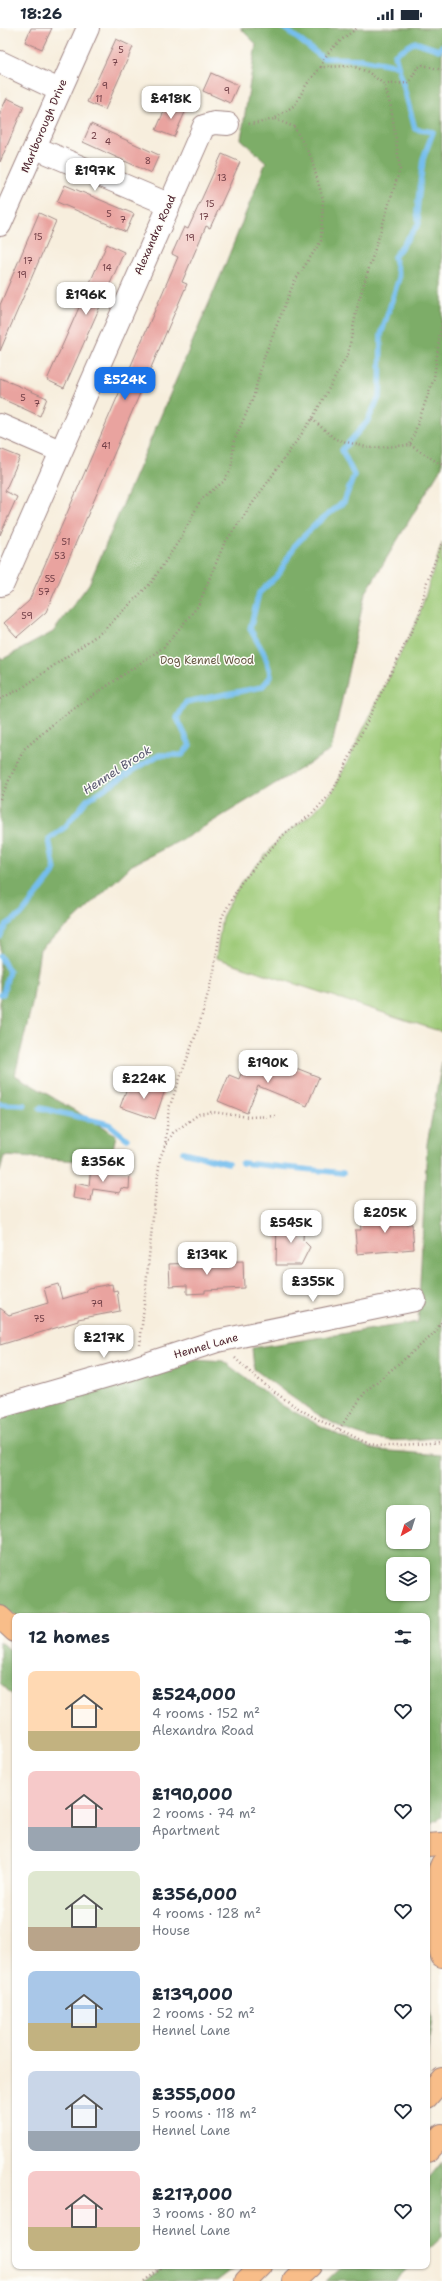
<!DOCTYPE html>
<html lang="en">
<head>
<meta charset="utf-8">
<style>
	body { margin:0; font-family:"Shantell Sans",sans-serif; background:#f2f2f3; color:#1f2937; height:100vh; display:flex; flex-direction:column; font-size:15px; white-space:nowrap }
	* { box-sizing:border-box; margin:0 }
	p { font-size:13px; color:#747a83 }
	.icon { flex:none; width:22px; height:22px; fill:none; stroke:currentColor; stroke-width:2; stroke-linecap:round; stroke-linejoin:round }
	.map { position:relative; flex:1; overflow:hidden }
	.details { position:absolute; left:12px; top:1585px; width:418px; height:656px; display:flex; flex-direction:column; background:#fff; border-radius:8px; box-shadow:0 1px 3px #0004 }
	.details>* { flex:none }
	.needle { width:26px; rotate:219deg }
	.tools { position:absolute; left:386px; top:1477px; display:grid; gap:8px }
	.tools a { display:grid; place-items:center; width:44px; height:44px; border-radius:8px; background:#fff; box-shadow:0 1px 3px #0004; font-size:20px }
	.price { position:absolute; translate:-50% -34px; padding:0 9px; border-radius:8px; background:#fff; color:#222; font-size:13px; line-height:26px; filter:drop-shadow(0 1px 2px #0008) }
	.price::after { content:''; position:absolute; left:50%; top:24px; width:12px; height:9px; margin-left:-6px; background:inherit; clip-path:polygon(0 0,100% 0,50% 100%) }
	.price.selected { background:#1a73e8; color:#fff }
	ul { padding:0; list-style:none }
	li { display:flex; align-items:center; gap:12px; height:100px; padding:0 16px }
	li span { display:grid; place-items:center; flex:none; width:112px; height:80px; border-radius:8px; color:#555 }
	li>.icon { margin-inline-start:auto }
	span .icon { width:48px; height:48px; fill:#fffc; stroke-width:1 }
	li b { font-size:17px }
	h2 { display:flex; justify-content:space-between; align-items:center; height:48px; padding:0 16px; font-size:17px }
	.status { display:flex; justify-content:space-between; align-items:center; height:28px; padding:0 20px; background:#fff; direction:ltr }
	.status svg { height:11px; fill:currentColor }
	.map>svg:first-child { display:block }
	.green { fill:#9cc976; stroke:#737450 }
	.forest { fill:#7dad67; stroke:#646649; fill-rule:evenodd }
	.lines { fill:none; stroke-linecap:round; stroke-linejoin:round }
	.stream { stroke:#75beee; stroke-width:5.5 }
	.building { fill:#e9a39f }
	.minor-casing { stroke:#a08684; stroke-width:24 }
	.major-casing { stroke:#a08684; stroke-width:24 }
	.highway-casing { stroke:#a08684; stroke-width:24 }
	.path { stroke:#a08684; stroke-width:2.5; stroke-dasharray:1 3; stroke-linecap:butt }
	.minor { stroke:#fff; stroke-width:22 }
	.major { stroke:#f8bd89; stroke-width:22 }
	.highway { stroke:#f8bd89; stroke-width:22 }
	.labels { text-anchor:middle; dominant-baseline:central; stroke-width:3; stroke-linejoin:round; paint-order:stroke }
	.number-label { font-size:9px; fill:#724048 }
	.street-label { font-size:11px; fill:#4a1f2b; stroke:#fdfcf7 }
	.park-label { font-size:11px; fill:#675a45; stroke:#fdfcf7 }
	.water-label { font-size:12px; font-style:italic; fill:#59576f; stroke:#fdfcf7 }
</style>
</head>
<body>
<div class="status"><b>18:26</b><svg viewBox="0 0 49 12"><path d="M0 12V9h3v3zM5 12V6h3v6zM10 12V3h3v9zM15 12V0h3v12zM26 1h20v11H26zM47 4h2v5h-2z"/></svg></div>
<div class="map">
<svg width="442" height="2253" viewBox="0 0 442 2253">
	<rect width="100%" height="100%" fill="#fdfcf7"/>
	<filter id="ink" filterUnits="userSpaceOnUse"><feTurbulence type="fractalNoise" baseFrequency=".025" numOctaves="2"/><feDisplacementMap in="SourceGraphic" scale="8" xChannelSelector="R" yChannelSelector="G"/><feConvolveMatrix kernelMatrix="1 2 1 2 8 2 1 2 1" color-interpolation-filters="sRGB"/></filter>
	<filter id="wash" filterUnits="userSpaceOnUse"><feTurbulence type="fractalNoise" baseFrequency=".012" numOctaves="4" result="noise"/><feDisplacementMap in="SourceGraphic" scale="16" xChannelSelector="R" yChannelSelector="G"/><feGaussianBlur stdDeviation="0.9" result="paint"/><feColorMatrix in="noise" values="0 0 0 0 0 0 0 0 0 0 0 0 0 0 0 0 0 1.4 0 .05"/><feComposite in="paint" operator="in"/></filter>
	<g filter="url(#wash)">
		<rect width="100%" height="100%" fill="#f7eedd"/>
		<!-- green -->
		<polygon class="green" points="442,515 442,1004 216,930 222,889 241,855 282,808 313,785 333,763 419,588"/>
		<!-- forest -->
		<g class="forest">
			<polygon points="240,0 442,0 442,438 365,566 331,722 187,809 132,837 70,896 40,921 32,976 15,1047 116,1107 110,1135 4,1128 0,1144 0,629 3,631 53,604 89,556 223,242 266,134 241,111 256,16"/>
			<path d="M442,1033V1409C421,1411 399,1414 378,1411C335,1405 288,1366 254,1341L252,1320L418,1294L427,1116Z"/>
			<path d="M196,1331L223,1333L283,1378L352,1414L377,1422L442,1427V1789L427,1798V1588H15L0,1580V1389ZM393,1484H423V1514H393ZM393,1536H423V1566H393Z"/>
			<polygon points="0,1613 15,1626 15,1669 0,1655"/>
			<polygon points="427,1976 432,1990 427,2026"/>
			<polygon points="442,2134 442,2209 427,2223 427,2152"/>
			<polygon points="165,2238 237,2238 217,2253 144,2253"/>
			<polygon points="342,2238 411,2238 396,2253 326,2253"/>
		</g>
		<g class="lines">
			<!-- stream -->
			<g class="stream">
				<polyline points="284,0 323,30 361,31 398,38"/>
				<polyline points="0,909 6,897 22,886 55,843 49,811 65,799 87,772 121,750 159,727 182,727 190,717 177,690 186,674 262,659 271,648 265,627 250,601 259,565 279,546 295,517 317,495 344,474 354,447 342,422 367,394 380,367 381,307 399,250 394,229 419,195 417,183 423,131 433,104 415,101 395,26 415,14 439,22 442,18"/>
				<polyline points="0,928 9,943 3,966 0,966"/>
				<polyline points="0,1076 24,1077"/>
				<polyline points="40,1080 109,1096 127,1111"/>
				<polyline points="183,1124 228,1135"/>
				<polyline points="242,1135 343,1145"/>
			</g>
		</g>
		<g id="blocks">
			<!-- building -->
			<g class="building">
				<polygon points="31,0 52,0 42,21 25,14"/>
				<polygon points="116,11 133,19 105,82 87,74"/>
				<polygon points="211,45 238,57 230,75 203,63"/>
				<polygon points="7,70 24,78 0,134 0,85"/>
				<polygon points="168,74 186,82 174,109 156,102"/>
				<polygon points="91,96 159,127 151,145 83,114"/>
				<polygon points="222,126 240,134 210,200 206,198 182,254 187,256 46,584 17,609 4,595 29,573 178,229 172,226 184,199 188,201"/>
				<polygon points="65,157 134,186 126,204 57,174"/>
				<polygon points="39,185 56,193 0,323 0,277"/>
				<polygon points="107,216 124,224 64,360 47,352"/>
				<polygon points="0,350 47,370 40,388 0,370"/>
				<polygon points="0,421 20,429 5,463 17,469 0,507"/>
				<polygon points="268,1029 319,1049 307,1078 258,1058 247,1085 218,1073 229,1047 239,1051 247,1031 265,1038"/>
				<polygon points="148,1055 153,1055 166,1059 155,1091 120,1079 127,1060 138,1064"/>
				<polygon points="91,1139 130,1144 129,1161 121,1160 120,1165 93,1161 91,1173 73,1170 75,1155 89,1158"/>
				<polygon points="406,1181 407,1196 412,1196 414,1221 357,1226 355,1202 361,1202 360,1193 374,1191 379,1186 390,1186 390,1183"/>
				<polygon points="277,1194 304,1194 303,1212 310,1219 301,1237 276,1237"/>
				<polygon points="243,1233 244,1260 205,1262 205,1265 187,1266 187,1257 170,1258 169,1236"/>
				<polygon points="58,1256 62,1271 86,1264 88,1260 112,1256 113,1263 117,1262 120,1283 78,1291 78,1293 0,1317 0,1280 9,1287 48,1275 44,1260"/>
			</g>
		</g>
	</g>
	<g filter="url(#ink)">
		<use href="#blocks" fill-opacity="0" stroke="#a08684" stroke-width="1"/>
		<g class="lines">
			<!-- minor casing -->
			<g class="minor-casing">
				<g id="minor">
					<polyline points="0,34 59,62"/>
					<polyline points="36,120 168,176"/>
					<polyline points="0,197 88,0"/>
					<polyline points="0,397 60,423"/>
					<polyline points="0,557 3,556 204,98 214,95 228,96"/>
					<polyline points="0,1379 128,1342 217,1313 415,1272"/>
				</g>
			</g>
			<!-- major casing -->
			<g class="major-casing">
				<g id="major">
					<polyline points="0,1589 15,1603"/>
					<polyline points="427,1817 442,1816"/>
				</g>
			</g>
			<!-- highway casing -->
			<g class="highway-casing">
				<g id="highway">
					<path d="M442,1836C427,1865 433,1898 442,1928"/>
					<polyline points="427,2069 442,2051"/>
					<polyline points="427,2123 442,2107"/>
					<polyline points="246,2253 261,2238"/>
					<polyline points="294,2253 310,2238"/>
				</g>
			</g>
			<!-- path -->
			<g class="path">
				<path d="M321,39C326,21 343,11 357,0"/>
				<polyline points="384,56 409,55 417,40 423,37 442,42"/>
				<polyline points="312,391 335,411 370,420 410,417 434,350 442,290"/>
				<polyline points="410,417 442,437"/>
				<polyline points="0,671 22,660 103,603 151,555 182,508 201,471 223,454 231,442 234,413 253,370 264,329 294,254 321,213 323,172 311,129 294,99 275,91"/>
				<polyline points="0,771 24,721 59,691 164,619 198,578 224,516 312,391 348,326 358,275 400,141 391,79 384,56 368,44 352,38 321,39 306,57 295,77 274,91 258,95 246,96"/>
				<polyline points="165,1118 169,1080 199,998 214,943 222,889 241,855 282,808 313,785 333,763 419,588 427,554 442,515"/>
				<polyline points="140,1317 155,1170 160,1130 165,1118 173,1105 199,1086 212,1084 249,1089 275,1088"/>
				<path d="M235,1330C264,1359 301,1385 338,1401C351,1406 361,1414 375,1417C389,1420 425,1416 442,1415"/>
				<polyline points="339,1401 366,1363 434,1306 442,1293"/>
				<polyline points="144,2253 165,2238"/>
			</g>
			<!-- minor -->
			<use href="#minor" class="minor"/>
			<!-- major -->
			<use href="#major" class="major"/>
			<!-- highway -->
			<use href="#highway" class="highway"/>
		</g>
	</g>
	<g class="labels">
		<!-- number labels -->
		<g class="number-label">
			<text x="121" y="22">5</text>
			<text x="115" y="35">7</text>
			<text x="105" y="58">9</text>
			<text x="227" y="63">9</text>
			<text x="99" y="71">11</text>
			<text x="94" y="108">2</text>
			<text x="108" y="114">4</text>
			<text x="148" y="133">8</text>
			<text x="222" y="150">13</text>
			<text x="210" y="176">15</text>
			<text x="109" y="186">5</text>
			<text x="204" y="189">17</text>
			<text x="123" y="192">7</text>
			<text x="38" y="209">15</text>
			<text x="190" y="210">19</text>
			<text x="28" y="233">17</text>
			<text x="107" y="240">14</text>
			<text x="22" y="247">19</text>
			<text x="23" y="370">5</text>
			<text x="37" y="376">7</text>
			<text x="106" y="418">41</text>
			<text x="66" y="514">51</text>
			<text x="60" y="528">53</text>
			<text x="50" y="551">55</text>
			<text x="44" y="564">57</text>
			<text x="27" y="588">59</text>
			<text x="97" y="1276">79</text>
			<text x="39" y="1291">75</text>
		</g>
		<!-- street labels -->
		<g class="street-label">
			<text transform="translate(44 98) rotate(-67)">Marlborough Drive</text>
			<text transform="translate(155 207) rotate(-66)">Alexandra Road</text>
			<text transform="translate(206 1318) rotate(-16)">Hennel Lane</text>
		</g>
		<!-- park labels -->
		<g class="park-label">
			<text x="207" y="632">Dog Kennel Wood</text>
		</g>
		<!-- water labels -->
		<g class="water-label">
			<text transform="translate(117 742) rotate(-33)">Hennel Brook</text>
		</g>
	</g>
</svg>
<div class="tools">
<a><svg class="needle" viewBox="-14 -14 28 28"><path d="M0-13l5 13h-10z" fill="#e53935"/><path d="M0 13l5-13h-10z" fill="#747a83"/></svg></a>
<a><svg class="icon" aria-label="layers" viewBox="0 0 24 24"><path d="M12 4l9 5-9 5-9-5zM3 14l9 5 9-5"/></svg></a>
</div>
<b class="price" style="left:171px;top:92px">£418K</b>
<b class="price" style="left:95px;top:164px">£197K</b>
<b class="price" style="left:86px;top:288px">£196K</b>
<b class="price selected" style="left:125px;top:373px">£524K</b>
<b class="price" style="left:268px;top:1056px">£190K</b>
<b class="price" style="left:144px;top:1072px">£224K</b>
<b class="price" style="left:103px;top:1155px">£356K</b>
<b class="price" style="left:385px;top:1206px">£205K</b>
<b class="price" style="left:291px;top:1216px">£545K</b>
<b class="price" style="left:207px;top:1248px">£139K</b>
<b class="price" style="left:313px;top:1275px">£355K</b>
<b class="price" style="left:104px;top:1331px">£217K</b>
<section class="details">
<h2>12 homes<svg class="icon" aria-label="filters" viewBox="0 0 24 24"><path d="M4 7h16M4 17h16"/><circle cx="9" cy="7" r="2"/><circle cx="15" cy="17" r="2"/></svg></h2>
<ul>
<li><span style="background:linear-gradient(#ffd9b3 75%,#c2b280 0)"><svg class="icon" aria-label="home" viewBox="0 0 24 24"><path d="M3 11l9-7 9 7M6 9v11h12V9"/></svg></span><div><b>£524,000</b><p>4 rooms · 152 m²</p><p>Alexandra Road</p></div><svg class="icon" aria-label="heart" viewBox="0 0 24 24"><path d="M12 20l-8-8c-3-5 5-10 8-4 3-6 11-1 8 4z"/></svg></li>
<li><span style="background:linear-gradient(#f6c9c9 70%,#9aa5b1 0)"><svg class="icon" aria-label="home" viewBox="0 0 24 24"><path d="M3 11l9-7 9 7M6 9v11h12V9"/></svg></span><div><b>£190,000</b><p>2 rooms · 74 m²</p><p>Apartment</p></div><svg class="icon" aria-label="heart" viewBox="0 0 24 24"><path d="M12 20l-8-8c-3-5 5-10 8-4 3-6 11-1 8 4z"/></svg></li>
<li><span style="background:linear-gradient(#dfe7d0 70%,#b9a48a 0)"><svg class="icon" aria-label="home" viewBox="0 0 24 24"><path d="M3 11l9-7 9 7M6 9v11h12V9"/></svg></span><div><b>£356,000</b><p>4 rooms · 128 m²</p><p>House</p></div><svg class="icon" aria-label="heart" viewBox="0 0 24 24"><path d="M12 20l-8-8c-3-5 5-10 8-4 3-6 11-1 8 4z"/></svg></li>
<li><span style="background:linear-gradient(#a9c7e8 65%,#c2b280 0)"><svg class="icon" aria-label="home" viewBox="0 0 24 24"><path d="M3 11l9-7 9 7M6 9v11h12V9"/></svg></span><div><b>£139,000</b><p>2 rooms · 52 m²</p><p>Hennel Lane</p></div><svg class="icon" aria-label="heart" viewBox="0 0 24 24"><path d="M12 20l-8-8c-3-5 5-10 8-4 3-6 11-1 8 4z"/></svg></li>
<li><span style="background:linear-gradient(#c9d6e8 75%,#9aa5b1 0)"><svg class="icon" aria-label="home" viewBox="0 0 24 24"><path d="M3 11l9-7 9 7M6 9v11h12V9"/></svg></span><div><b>£355,000</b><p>5 rooms · 118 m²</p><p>Hennel Lane</p></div><svg class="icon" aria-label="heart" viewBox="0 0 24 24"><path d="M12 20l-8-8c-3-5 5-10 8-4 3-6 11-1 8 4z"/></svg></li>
<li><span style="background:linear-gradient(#f6c9c9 70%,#c2b280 0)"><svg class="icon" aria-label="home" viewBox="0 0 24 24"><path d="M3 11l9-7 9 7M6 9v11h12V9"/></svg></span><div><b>£217,000</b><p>3 rooms · 80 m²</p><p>Hennel Lane</p></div><svg class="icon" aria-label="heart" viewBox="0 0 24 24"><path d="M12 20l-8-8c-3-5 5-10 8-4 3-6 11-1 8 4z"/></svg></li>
</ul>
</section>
</div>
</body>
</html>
